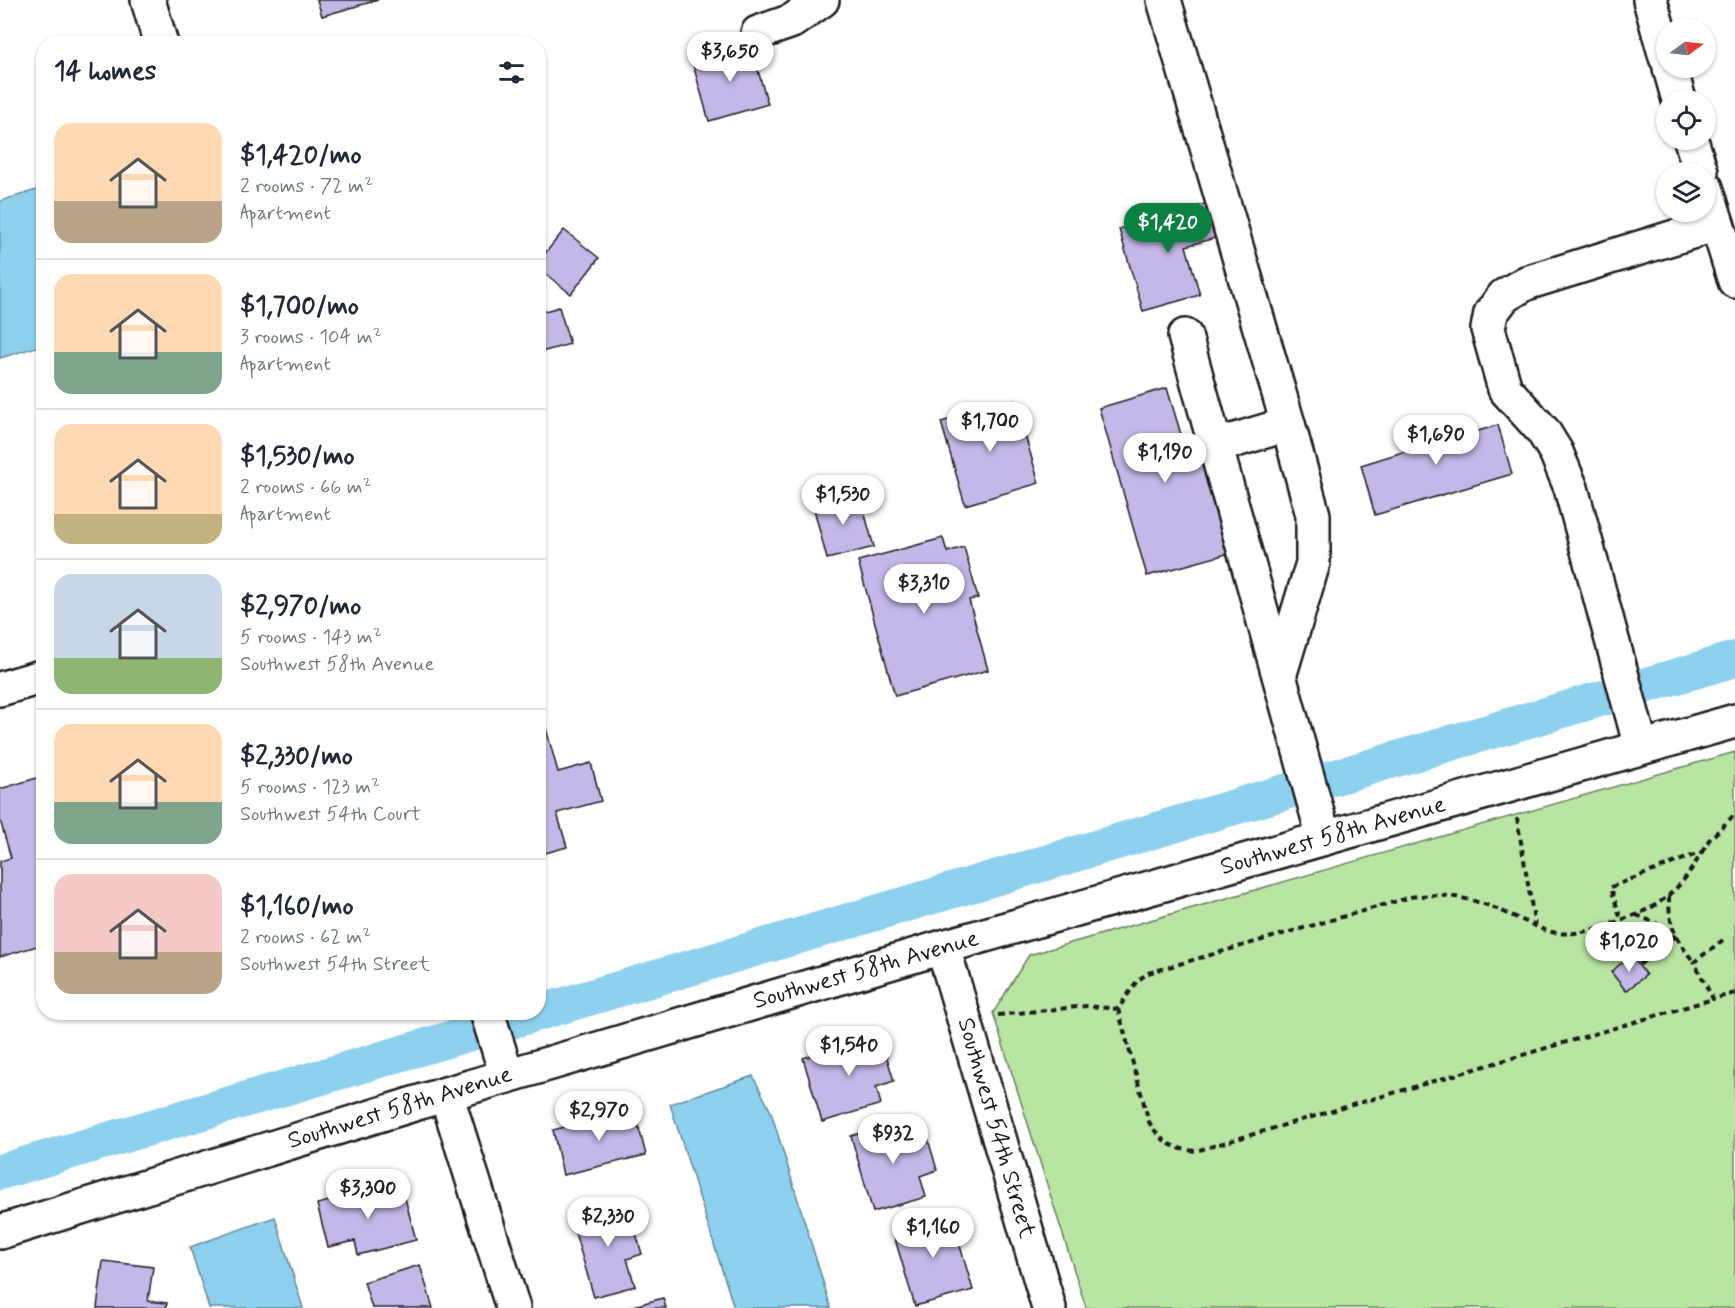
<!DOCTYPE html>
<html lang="en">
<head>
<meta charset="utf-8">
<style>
	body { margin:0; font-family:Mynerve,sans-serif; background:#f6f6f7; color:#1f2937; height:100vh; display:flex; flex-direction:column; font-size:22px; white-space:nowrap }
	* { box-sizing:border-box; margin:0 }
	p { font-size:20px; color:#747a83 }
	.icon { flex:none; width:33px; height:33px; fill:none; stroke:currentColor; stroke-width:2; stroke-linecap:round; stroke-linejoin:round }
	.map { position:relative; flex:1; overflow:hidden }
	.details { position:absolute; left:36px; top:36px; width:510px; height:984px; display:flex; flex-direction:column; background:#fff; border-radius:24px; box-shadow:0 2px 4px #0004 }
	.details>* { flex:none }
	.needle { width:39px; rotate:75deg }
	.fabs { position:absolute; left:1656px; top:18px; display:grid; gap:12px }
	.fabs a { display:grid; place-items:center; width:60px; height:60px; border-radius:50%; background:#fff; box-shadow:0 2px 4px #0004; font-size:30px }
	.price { position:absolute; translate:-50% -51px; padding:0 14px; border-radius:21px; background:#fff; color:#222; font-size:20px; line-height:39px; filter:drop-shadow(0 2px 3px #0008) }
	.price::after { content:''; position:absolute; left:50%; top:36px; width:18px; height:14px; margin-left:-9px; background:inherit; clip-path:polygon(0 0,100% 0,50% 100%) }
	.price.active { background:#0b8043; color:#fff }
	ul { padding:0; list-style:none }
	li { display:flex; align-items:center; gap:18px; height:150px; padding:0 18px }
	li+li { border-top:2px solid #e0e1e3 }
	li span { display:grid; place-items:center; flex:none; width:168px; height:120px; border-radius:18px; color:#555 }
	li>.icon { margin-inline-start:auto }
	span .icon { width:72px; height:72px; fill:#fffc; stroke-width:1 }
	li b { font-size:26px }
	h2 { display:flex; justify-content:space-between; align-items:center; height:72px; padding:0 18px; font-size:26px }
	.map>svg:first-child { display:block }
	.green { fill:#b9e5a3; stroke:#6a8060; stroke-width:1.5 }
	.water { fill:#8ed1ef; stroke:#60899b; stroke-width:1.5 }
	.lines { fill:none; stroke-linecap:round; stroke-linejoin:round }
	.canal { stroke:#8ed1ef; stroke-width:36 }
	.building { fill:#c5b7e8; stroke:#1c1c1c; stroke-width:1.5 }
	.minor-casing { stroke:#1c1c1c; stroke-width:38 }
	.path { stroke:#1c1c1c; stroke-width:4; stroke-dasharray:6 4.5; stroke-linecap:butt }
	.minor { stroke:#fff; stroke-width:33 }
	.labels { text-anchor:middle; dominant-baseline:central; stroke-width:4.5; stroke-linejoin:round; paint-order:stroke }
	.street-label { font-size:24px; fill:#1c1c1c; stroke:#fff }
</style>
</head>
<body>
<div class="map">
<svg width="1735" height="1308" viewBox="0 0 1735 1308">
	<rect width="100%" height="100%" fill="#fff"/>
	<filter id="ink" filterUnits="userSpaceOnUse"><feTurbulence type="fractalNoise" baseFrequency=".0167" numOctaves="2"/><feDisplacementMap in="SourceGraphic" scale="12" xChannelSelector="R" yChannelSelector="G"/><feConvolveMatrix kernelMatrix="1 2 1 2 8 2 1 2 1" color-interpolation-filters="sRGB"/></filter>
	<g filter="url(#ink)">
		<!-- green -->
		<polygon class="green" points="1735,752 1735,1308 1086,1308 993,1013 1029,955"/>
		<!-- water -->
		<g class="water">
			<polygon points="43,188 43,345 0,358 0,201"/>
			<polygon points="753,1076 771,1112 831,1308 734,1308 670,1104"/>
			<polygon points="275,1217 303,1308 209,1308 190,1247"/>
		</g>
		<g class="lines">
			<!-- canal -->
			<polyline class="canal" points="0,1172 1735,659"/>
		</g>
		<!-- building -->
		<g class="building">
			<polygon points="317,0 378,0 322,16"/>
			<polygon points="750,44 768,104 709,121 692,61"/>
			<polygon points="1212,202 1222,236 1186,246 1200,295 1143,311 1119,229"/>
			<polygon points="564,230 599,258 571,294 538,268 538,262"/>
			<polygon points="559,307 570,344 538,353 538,313"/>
			<polygon points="1167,388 1183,441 1201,436 1234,552 1147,576 1099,408"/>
			<polygon points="1015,401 1039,483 965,505 941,422"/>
			<polygon points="1457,420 1462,436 1498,425 1512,474 1375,515 1361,465 1406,451 1402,437"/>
			<polygon points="859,493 874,547 827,559 813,505"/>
			<polygon points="943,538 947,552 964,547 978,598 969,600 988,670 895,696 858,561"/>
			<polygon points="542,714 558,772 591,763 601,801 557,813 567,847 538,855 538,715"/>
			<polygon points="40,777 44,788 44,944 0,957 0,861 11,858 0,820 0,789"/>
			<polygon points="1631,955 1646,975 1626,991 1611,972"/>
			<polygon points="880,1034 894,1081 876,1087 881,1104 822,1122 803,1058"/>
			<polygon points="634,1109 646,1155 563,1175 553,1130"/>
			<polygon points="903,1120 910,1145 928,1139 937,1170 920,1176 926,1197 873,1212 851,1136"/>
			<polygon points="401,1183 416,1240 358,1255 355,1241 328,1247 317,1204"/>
			<polygon points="627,1202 642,1254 627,1259 635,1286 594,1297 571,1219"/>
			<polygon points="950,1212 973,1290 915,1306 892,1229"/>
			<polygon points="103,1261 153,1267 148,1301 167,1303 166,1308 97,1308"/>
			<polygon points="420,1265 433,1308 372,1308 364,1282"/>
			<polygon points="663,1298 666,1308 626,1308"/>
		</g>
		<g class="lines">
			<!-- minor casing -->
			<g class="minor-casing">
				<g id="minor">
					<polyline points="148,0 161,44"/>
					<polyline points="1164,0 1288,424"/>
					<polyline points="1650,0 1666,57"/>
					<polyline points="758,33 792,21 822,0"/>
					<polyline points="1670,68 1679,100"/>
					<polyline points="1691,140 1701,172"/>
					<polyline points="1706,188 1735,281"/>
					<polyline points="1185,336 1324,838"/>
					<polyline points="1216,446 1288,424 1313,515 1313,563 1280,673"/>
					<polyline points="0,689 44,676"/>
					<polyline points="1641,747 1571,488 1556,452 1543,431 1505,389 1488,329 1491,313 1504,296 1526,283 1717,224"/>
					<polyline points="943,947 1049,1308"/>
					<polyline points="487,1012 507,1076"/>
					<polyline points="446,1094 513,1308"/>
					<polyline points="0,1232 446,1094 943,947 1735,721"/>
				</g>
			</g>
			<!-- path -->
			<g class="path">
				<path d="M1517,818L1535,926C1565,941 1591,931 1621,920"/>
				<polyline points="1702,852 1709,840 1735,814"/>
				<path d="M1611,887L1702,852C1681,889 1662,907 1621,920L1612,891"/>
				<path d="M1669,896C1669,928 1675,938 1694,962"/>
				<polyline points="1636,915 1656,923 1675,937 1639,965"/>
				<polyline points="1723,940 1694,962 1713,999 1735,993"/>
				<path d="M1118,1009L1149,1122C1160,1141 1174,1150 1196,1151L1713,999"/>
				<path d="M998,1015L1087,1006L1118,1009L1137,981L1148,973L1411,897C1461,890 1491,906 1535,926"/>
			</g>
			<!-- minor -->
			<use href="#minor" class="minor"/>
		</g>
	</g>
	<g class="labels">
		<!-- street labels -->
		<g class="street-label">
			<text transform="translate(1333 836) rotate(-16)">Southwest 58th Avenue</text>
			<text transform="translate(866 970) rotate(-16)">Southwest 58th Avenue</text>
			<text transform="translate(400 1108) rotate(-17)">Southwest 58th Avenue</text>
			<text transform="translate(996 1128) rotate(74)">Southwest 54th Street</text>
		</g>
	</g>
</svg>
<div class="fabs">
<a><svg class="needle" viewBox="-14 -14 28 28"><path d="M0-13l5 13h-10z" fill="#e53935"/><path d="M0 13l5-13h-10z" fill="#747a83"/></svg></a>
<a><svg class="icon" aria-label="locate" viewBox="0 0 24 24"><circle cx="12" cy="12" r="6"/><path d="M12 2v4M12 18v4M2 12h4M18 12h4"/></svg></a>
<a><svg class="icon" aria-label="layers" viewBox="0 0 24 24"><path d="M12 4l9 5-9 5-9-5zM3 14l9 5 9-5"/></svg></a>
</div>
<b class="price" style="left:730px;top:83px">$3,650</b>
<b class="price active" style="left:1168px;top:254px">$1,420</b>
<b class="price" style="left:990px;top:453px">$1,700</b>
<b class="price" style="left:1436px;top:466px">$1,690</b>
<b class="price" style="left:1165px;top:484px">$1,190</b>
<b class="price" style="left:843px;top:526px">$1,530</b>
<b class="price" style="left:924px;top:615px">$3,310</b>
<b class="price" style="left:1629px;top:973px">$1,020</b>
<b class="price" style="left:849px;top:1077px">$1,540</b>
<b class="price" style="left:599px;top:1142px">$2,970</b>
<b class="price" style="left:893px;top:1165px">$932</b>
<b class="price" style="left:368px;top:1220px">$3,300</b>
<b class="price" style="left:608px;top:1248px">$2,330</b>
<b class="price" style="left:933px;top:1259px">$1,160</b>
<section class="details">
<h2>14 homes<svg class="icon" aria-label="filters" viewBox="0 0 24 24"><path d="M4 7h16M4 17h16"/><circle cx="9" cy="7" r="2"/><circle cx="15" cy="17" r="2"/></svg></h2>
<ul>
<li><span style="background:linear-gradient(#ffd9b3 65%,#b9a48a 0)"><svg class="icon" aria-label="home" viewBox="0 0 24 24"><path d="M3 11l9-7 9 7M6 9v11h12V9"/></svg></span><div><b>$1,420/mo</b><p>2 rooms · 72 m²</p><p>Apartment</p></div></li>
<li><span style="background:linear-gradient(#ffd9b3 65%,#7fa58c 0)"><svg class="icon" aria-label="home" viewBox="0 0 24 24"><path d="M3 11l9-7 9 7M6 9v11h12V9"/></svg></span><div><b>$1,700/mo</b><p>3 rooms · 104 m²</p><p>Apartment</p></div></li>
<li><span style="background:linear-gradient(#ffd9b3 75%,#c2b280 0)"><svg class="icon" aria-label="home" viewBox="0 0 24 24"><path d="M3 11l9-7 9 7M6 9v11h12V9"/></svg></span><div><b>$1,530/mo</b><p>2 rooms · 66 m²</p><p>Apartment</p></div></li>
<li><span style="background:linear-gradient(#c9d6e8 70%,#8fb573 0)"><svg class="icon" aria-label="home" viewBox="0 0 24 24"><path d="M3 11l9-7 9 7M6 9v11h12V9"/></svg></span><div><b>$2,970/mo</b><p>5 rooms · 143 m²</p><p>Southwest 58th Avenue</p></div></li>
<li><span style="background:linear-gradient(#ffd9b3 65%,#7fa58c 0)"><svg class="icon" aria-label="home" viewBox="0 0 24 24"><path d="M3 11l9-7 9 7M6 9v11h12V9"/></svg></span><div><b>$2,330/mo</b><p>5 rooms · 123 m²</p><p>Southwest 54th Court</p></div></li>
<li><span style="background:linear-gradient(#f6c9c9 65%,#b9a48a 0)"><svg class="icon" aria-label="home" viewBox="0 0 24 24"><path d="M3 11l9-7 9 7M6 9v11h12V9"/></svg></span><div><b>$1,160/mo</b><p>2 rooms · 62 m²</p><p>Southwest 54th Street</p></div></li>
</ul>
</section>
</div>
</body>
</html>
